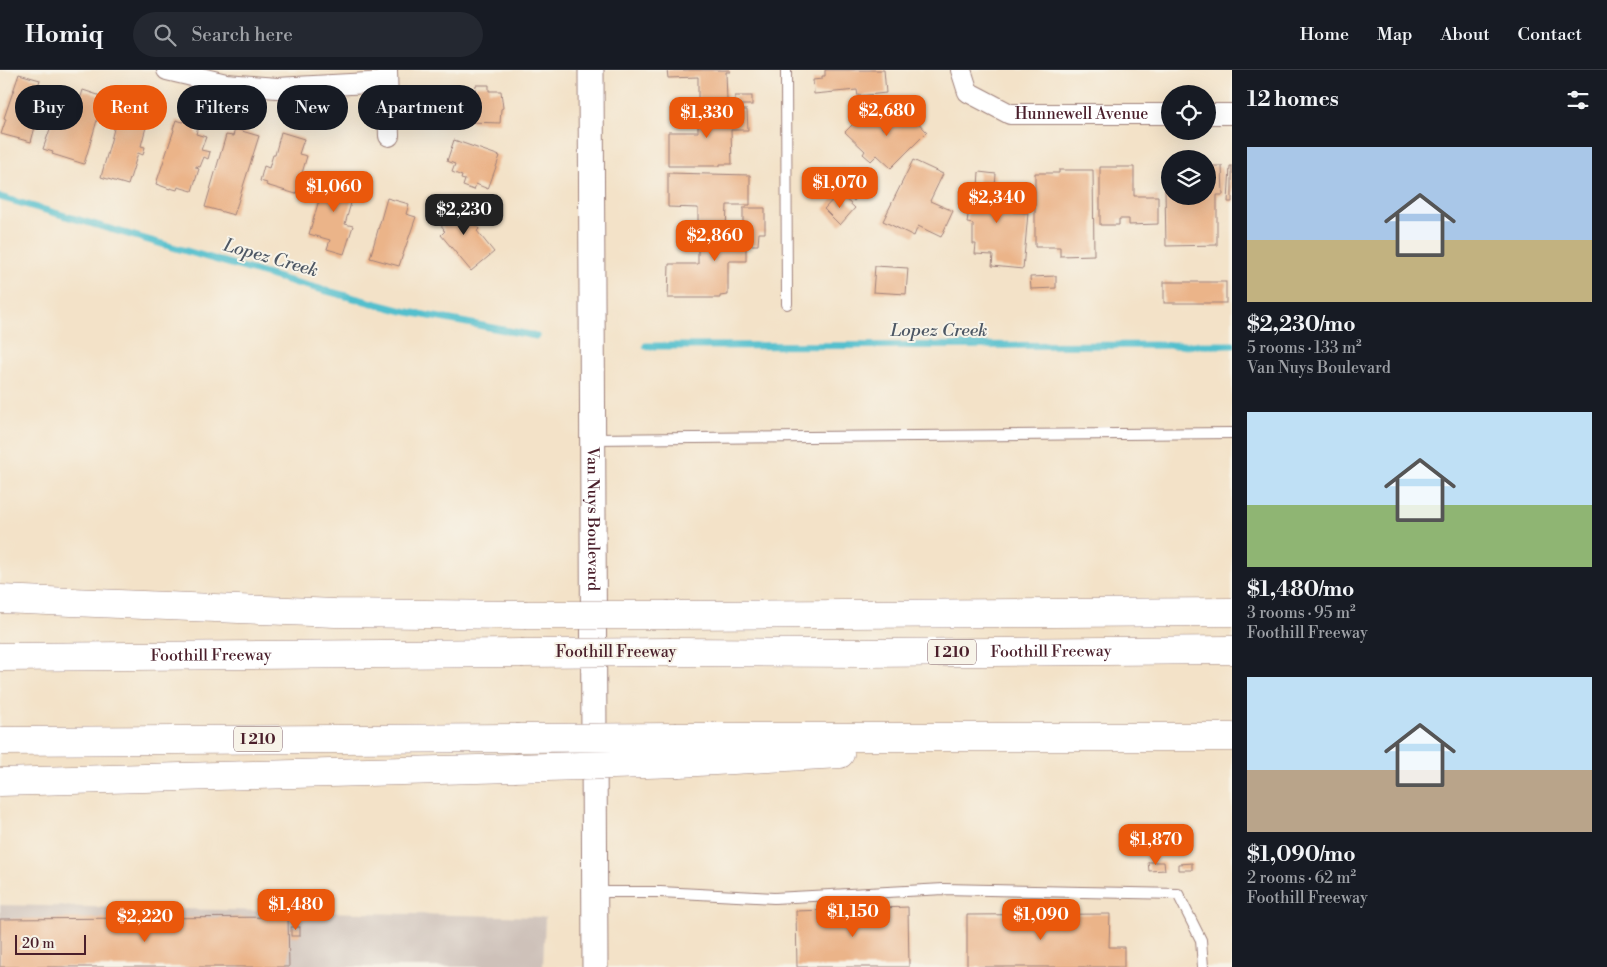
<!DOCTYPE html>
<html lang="en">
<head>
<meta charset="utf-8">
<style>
	body { margin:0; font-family:"Libre Bodoni",serif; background:#242831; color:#f1f3f6; height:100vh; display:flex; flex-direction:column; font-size:19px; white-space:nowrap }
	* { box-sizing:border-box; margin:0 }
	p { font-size:16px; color:#9ea1a6 }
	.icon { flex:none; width:28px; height:28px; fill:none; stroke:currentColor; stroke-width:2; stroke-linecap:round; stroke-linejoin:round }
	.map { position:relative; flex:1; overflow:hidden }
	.side { display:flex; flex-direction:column; background:#171b24; width:375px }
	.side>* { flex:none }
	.guide { position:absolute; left:15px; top:15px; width:475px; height:45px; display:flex; gap:10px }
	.fabs { position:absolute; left:1161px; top:15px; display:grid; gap:10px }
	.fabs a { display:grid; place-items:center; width:55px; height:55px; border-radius:50%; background:#171b24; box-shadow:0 5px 20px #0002; font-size:25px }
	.scale { position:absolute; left:15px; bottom:12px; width:71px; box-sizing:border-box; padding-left:5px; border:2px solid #4a1f2b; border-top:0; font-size:14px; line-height:18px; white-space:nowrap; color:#4a1f2b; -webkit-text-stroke:4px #f7f3e8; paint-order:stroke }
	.price { position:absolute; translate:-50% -42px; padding:0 11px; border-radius:10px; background:#ea580c; color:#fff; font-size:16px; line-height:32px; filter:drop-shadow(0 1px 2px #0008) }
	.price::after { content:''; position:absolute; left:50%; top:30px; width:15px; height:11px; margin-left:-8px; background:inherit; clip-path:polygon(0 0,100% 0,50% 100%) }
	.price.on { background:#222; color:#fff }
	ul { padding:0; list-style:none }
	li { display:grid; align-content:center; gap:10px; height:265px; padding:0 15px }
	li span { display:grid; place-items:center; height:155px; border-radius:0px; color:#555 }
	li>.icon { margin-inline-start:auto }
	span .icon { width:90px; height:90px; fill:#fffc; stroke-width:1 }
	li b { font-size:21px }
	h2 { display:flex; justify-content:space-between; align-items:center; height:60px; padding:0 15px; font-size:21px }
	.pill { padding:0 18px; border-radius:22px; background:#171b24; box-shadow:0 5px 20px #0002; font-size:18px; line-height:45px }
	.pill.on { background:#ea580c; color:#fff }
	header { display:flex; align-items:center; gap:30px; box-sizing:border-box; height:70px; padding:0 25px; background:#171b24; border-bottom:1px solid #363941 }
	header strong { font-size:24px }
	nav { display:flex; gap:28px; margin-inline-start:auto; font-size:18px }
	.search { width:350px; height:45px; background:#242831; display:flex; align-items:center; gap:12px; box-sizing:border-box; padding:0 18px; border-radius:28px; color:#9ea1a6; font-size:19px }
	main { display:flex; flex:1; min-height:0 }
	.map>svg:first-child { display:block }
	.industrial { fill:#cec1b9 }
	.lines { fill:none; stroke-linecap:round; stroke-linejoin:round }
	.stream { stroke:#53bfcd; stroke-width:7 }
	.building { fill:#ebb489 }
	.service-casing { stroke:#9e807a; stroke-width:12 }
	.minor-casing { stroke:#9e807a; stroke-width:22 }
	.tertiary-casing { stroke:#9e807a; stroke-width:27 }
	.motorway-casing { stroke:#9e807a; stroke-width:29 }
	.service { stroke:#fff; stroke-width:10 }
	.minor { stroke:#fff; stroke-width:20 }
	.tertiary { stroke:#fff; stroke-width:25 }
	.motorway { stroke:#fff; stroke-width:28 }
	.motorway-bridge-casing { stroke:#9e807a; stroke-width:29; stroke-linecap:butt }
	.motorway-bridge { stroke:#fff; stroke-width:28 }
	.labels { text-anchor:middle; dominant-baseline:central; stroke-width:4; stroke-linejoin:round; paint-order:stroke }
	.shield { fill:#f7f3e8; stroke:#7e5f64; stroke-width:1 }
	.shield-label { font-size:15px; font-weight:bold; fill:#4a1f2b }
	.street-label { font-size:16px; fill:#4a1f2b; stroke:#f7f3e8 }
	.water-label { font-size:18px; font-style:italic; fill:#4d5764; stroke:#f7f3e8 }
</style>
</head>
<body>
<header>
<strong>Homiq</strong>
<div class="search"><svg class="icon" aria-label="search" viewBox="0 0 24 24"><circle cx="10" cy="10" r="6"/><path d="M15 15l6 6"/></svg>Search here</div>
<nav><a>Home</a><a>Map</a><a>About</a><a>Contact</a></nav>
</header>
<main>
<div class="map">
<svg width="1232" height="897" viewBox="0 0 1232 897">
	<rect width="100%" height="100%" fill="#f7f3e8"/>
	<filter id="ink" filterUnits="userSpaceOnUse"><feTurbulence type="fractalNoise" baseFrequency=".02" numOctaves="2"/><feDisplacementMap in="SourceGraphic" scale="10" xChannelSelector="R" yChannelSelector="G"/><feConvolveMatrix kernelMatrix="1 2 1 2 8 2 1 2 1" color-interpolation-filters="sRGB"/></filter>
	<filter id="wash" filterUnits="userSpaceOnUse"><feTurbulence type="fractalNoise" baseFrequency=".0096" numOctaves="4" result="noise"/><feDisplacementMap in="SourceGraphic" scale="20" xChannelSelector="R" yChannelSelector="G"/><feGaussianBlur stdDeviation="1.12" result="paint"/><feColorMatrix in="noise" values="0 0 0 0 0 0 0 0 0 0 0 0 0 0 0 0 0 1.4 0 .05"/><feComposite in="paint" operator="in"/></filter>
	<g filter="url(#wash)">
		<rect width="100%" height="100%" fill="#f3e2c8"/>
		<!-- industrial -->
		<polygon class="industrial" points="0,835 545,847 543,897 0,897"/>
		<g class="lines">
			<!-- stream -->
			<g class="stream">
				<polyline points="0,127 293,212 403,241 536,266"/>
				<polyline points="646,276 1232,275"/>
			</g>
		</g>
		<g id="blocks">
			<!-- building -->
			<g class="building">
				<polygon points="667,0 730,0 730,2 726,2 727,31 698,31 698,7 668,8"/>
				<polygon points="825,0 884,0 886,23 858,26 857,20 814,24 813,10 822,9 822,6 825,6"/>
				<polygon points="19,4 40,10 37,19 48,22 37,58 35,57 31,72 1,64 6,49 4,48"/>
				<polygon points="476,15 489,15 489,21 501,21 503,38 501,39 500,53 470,52 471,45 462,45 462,42 453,42 453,20 475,20"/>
				<polygon points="83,20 104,27 84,94 52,84 53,82 43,79 58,36 67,37 71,26 80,30"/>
				<rect x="735" y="26" width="17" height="9"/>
				<polygon points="121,33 143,40 139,54 146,57 141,76 145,77 143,85 138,83 128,115 101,107"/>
				<polygon points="698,38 726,38 726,40 747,40 748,60 731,60 732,94 720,94 720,96 668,96 668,62 698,62"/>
				<polygon points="904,38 927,62 891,98 877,85 871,91 863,84 865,81 845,62 866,41 883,59"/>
				<polygon points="176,50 183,52 184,51 198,57 196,64 206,67 201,80 210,82 208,89 204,87 200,97 196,96 196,98 199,99 192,121 178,117 177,120 170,118 170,119 156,114 174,60 173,59"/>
				<polygon points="235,59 259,66 234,145 205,137 226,65 233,66"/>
				<polygon points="281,62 304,69 299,84 307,86 296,124 266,115 267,113 260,111 264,96 269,98 273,85 275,85"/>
				<polygon points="454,70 500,86 488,119 476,114 474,120 463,116 465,110 461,109 462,106 452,102 455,94 447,91"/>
				<polygon points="913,90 943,104 930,131 953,141 941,167 918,156 914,166 883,151"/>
				<polygon points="1208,96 1222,96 1223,125 1217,125 1217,175 1166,176 1165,120 1170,120 1170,126 1208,126"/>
				<polygon points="1230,96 1232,96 1232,132 1228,132"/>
				<polygon points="1100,97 1134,97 1134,126 1158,126 1158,154 1129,155 1129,149 1119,149 1119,155 1100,155"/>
				<polygon points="1059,100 1093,100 1094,185 1060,186 1060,177 1035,177 1035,103 1059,103"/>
				<polygon points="979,102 996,104 995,117 997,117 997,120 1015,122 1013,142 1028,143 1023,199 992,196 993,185 975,184 976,174 973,174 973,154 967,153 972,115 978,116"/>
				<polygon points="327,103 357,112 345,154 353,156 344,184 327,179 330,170 309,164"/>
				<polygon points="668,103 750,105 750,135 727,135 726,161 698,161 698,138 668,137"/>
				<polygon points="856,109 866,118 854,131 844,122"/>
				<polygon points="839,123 855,138 840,155 824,139"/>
				<polygon points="387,128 409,134 406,144 416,147 399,196 370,188"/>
				<polygon points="454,131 463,143 466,140 473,148 471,150 479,159 477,161 494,182 471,201 441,165 445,161 443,160 444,159 435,148"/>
				<polygon points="743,138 765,138 765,163 759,163 758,175 746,175 746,191 728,191 728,225 720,226 720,228 668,228 669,194 698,194 698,170 709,170 709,168 736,170 736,166 743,166"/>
				<polygon points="875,196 908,198 906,224 873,222"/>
				<polygon points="1056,206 1056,218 1031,219 1030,207"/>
				<rect x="1164" y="212" width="62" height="21"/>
				<polygon points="1148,792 1164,792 1165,800 1149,801"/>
				<polygon points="1192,793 1192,800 1178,800 1178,794"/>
				<polygon points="908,837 909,897 797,897 796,841"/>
				<polygon points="1110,844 1109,877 1124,877 1124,897 967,897 967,845"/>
				<polygon points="288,847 289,897 0,897 0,849"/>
				<rect x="291" y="857" width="9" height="9"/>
			</g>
		</g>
	</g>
	<g filter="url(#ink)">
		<use href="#blocks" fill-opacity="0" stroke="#9e807a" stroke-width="1"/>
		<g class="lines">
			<!-- service casing -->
			<g class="service-casing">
				<g id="service">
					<polyline points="786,0 787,234"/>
					<polyline points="593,369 1232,363"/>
					<polyline points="595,822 660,822 774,828 944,819 1178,824 1201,870 1203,897"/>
				</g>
			</g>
			<!-- minor casing -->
			<g class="minor-casing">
				<g id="minor">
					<polyline points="167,0 226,14 277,18 387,12"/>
					<polyline points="387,0 389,66"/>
					<path id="s1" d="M961,0L968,22L1010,44H1170"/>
					<polyline points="1208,44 1232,44"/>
				</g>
			</g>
			<!-- tertiary casing -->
			<g class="tertiary-casing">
				<g id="tertiary">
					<path id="s2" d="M591,0L595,897"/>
				</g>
			</g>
			<!-- motorway casing -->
			<g class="motorway-casing">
				<g id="motorway">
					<polyline points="0,529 335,543 524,545"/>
					<polyline points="669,545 1232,542"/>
					<path id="s3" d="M671,582L866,583L1232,580"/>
					<path id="s4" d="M0,587L521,583"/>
					<polyline points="677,667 1232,667"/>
					<polyline points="0,671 516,668"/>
					<polyline points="679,693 840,684"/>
					<polyline points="0,712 514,698"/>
				</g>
			</g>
			<!-- service -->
			<use href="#service" class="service"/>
			<!-- minor -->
			<use href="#minor" class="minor"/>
			<!-- tertiary -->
			<use href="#tertiary" class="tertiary"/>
			<!-- motorway -->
			<use href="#motorway" class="motorway"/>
			<!-- motorway-bridge casing -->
			<g class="motorway-bridge-casing">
				<g id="motorway-bridge">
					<polyline points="524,545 669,545"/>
					<polyline points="521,583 671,582"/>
					<polyline points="516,668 677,667"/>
					<polyline points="514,698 679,693"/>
				</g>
			</g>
			<!-- motorway-bridge -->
			<use href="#motorway-bridge" class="motorway-bridge"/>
		</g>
	</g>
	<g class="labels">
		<!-- shield labels -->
		<g class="shield">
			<rect x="928" y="569.5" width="48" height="25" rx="4"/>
			<rect x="234" y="656.5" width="48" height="25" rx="4"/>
		</g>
		<g class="shield-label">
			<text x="952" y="582">I 210</text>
			<text x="258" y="669">I 210</text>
		</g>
		<!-- street labels -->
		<g class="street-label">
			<text stroke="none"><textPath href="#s1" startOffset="142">Hunnewell Avenue</textPath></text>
			<text stroke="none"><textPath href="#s2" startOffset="449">Van Nuys Boulevard</textPath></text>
			<text x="616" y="582">Foothill Freeway</text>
			<text stroke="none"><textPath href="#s3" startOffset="380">Foothill Freeway</textPath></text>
			<text stroke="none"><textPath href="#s4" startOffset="211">Foothill Freeway</textPath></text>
		</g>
		<!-- water labels -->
		<g class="water-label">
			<text transform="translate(271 188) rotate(16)">Lopez Creek</text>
			<text x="939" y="260">Lopez Creek</text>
		</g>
	</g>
</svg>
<div class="fabs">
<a><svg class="icon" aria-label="locate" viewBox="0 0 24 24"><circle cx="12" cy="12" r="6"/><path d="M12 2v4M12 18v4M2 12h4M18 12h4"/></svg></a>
<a><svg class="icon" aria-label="layers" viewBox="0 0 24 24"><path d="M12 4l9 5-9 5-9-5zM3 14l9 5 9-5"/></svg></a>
</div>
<div class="scale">20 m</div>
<b class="price" style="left:887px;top:67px">$2,680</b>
<b class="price" style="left:707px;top:69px">$1,330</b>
<b class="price" style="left:840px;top:139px">$1,070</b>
<b class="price" style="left:334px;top:143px">$1,060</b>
<b class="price" style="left:997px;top:154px">$2,340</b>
<b class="price on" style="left:464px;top:166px">$2,230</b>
<b class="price" style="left:715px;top:192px">$2,860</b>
<b class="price" style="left:1156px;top:796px">$1,870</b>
<b class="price" style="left:296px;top:861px">$1,480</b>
<b class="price" style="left:853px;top:868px">$1,150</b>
<b class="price" style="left:1041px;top:871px">$1,090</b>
<b class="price" style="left:145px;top:873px">$2,220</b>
<div class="guide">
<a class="pill">Buy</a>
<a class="pill on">Rent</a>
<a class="pill">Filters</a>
<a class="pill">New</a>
<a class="pill">Apartment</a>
</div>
</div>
<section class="side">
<h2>12 homes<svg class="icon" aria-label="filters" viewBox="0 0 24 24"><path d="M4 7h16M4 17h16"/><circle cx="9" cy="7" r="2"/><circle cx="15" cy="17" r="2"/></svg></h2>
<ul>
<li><span style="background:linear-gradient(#a9c7e8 60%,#c2b280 0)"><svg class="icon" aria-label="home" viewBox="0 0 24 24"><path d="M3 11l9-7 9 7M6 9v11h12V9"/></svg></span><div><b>$2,230/mo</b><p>5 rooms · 133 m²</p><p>Van Nuys Boulevard</p></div></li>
<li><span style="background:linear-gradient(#bfe0f5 60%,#8fb573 0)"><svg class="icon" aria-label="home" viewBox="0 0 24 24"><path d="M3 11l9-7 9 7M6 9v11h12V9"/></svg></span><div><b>$1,480/mo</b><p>3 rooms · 95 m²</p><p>Foothill Freeway</p></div></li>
<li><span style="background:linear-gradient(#bfe0f5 60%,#b9a48a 0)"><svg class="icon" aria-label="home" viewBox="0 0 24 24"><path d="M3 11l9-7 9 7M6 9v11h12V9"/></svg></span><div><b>$1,090/mo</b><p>2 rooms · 62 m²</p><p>Foothill Freeway</p></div></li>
</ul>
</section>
</main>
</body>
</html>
